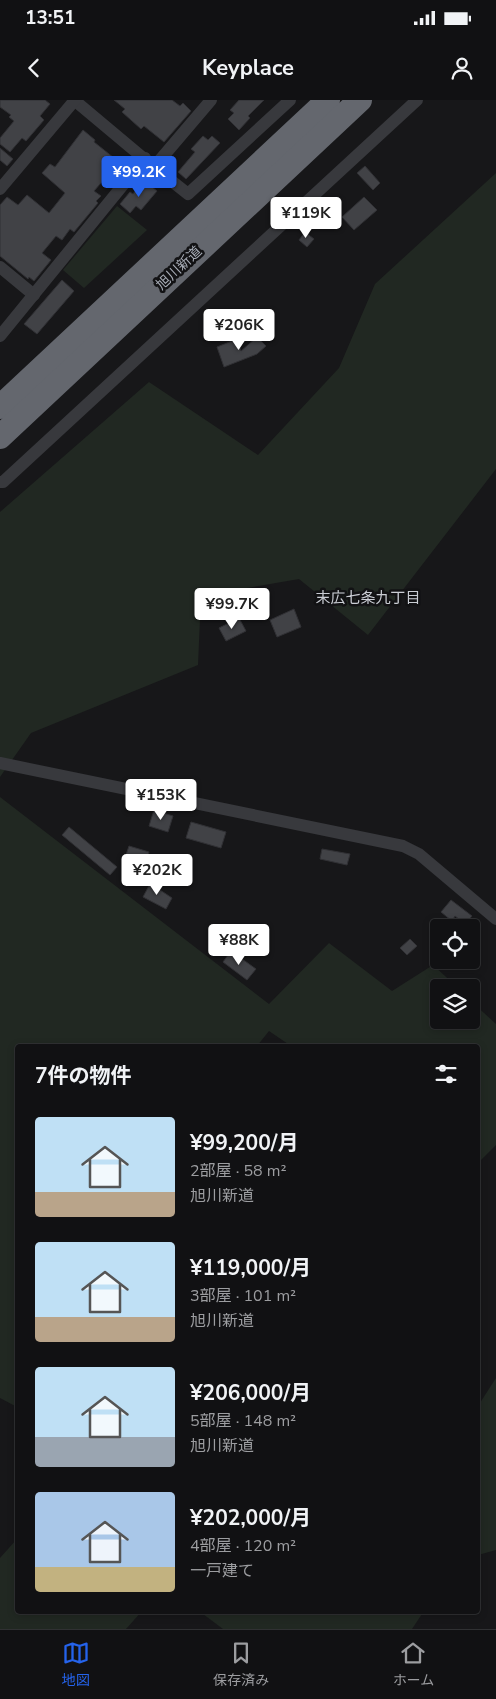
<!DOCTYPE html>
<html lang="ja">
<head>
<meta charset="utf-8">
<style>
	body { margin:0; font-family:"Nunito Sans","Noto Sans JP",sans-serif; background:#1a1a1c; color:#f1f3f6; height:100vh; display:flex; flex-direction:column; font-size:19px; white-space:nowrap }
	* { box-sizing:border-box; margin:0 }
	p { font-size:16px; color:#9c9da0 }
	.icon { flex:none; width:28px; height:28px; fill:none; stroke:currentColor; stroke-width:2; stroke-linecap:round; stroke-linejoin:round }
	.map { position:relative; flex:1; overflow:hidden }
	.side { position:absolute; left:15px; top:944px; width:465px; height:570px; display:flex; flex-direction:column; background:#111113; border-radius:5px; box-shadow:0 2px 8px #0003,0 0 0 1px #303133 }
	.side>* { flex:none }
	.tools { position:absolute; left:430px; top:819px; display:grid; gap:10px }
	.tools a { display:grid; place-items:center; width:50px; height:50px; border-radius:5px; background:#111113; box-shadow:0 2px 8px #0003,0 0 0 1px #303133; font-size:25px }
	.price { position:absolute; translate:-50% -42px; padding:0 11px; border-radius:5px; background:#fff; color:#222; font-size:16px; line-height:32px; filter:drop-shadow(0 1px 2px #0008) }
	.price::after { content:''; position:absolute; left:50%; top:30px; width:15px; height:11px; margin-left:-8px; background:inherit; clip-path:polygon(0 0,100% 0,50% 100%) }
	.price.current { background:#2563eb; color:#fff }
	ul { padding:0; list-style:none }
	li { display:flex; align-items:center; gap:15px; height:125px; padding:0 20px }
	li span { display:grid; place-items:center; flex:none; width:140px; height:100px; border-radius:5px; color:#555 }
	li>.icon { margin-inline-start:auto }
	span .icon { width:60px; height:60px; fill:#fffc; stroke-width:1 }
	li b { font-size:21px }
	h2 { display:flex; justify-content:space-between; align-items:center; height:60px; padding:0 20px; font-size:21px }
	.status { display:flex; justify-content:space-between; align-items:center; height:35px; padding:0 25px; background:#111113; direction:ltr }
	.status svg { height:14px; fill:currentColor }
	header { display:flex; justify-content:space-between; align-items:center; height:65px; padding:0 20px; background:#111113; font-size:22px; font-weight:700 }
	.dock { display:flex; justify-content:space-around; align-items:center; height:70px; border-top:1px solid #303133; background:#111113; font-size:14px; color:#9c9da0 }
	.dock a { display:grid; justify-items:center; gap:2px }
	.dock .current { color:#2563eb }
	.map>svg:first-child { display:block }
	.green { fill:#212822 }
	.building { fill:#414246; stroke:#313135 }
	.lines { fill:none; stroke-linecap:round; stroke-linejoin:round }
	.street { stroke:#38393d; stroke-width:12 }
	.highway { stroke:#64676e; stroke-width:24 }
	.labels { text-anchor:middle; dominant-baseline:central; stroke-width:5; stroke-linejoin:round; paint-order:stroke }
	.street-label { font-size:14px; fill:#a9aeb8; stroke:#121214 }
	.neighbourhood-label { font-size:15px; fill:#cacdd4; stroke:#121214 }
</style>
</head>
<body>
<div class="status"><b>13:51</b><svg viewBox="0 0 49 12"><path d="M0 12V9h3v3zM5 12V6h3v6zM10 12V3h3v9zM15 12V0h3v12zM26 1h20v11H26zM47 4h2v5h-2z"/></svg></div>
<header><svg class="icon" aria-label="back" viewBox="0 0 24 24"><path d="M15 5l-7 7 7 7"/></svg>Keyplace<svg class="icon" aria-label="person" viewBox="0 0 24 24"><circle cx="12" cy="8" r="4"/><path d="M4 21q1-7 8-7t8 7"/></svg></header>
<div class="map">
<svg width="496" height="1529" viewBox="0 0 496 1529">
	<rect width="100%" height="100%" fill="#171719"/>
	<!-- green -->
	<g class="green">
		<polygon points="496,73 496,369 368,535 299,479 201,496 198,565 31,633 0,677 0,412 149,282 258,355 339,268 375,184"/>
		<polygon points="117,106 147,130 84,188 63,170"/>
		<polygon points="0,697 269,904 329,843 392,891 433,865 457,887 439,888 439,920 471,920 471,901 496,924 496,1045 478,1063 478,946 291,946 269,931 257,946 18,946 17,1307 0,1298"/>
		<polygon points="496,1278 496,1450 478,1455 478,1306"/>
		<polygon points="17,1439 18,1511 142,1511 126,1529 0,1529 0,1458"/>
		<polygon points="199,1511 424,1511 412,1529 223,1529"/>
	</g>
	<!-- building -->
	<g class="building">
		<polygon points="0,0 45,0 50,4 40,16 44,20 26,41 22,38 10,52 0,44 0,38 14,21 9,17 11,15 0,7"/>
		<polygon points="114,0 172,0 180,6 183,3 191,11 164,42 144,26 141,29 122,12 125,9"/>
		<polygon points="239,0 264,0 248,16 250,18 239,30 228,19 234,13 230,10"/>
		<polygon points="83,30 95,40 94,42 119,62 94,91 101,96 96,101 98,103 74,132 70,129 62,140 56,136 42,153 51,160 34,181 29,177 28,179 0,156 0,105 7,97 18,105 27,95 49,113 65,93 42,73 50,64 55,67"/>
		<polygon points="203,36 208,40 212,36 220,43 186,79 178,72 195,52 191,49"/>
		<polygon points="0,48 13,59 7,66 0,60"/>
		<polygon points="365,66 380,83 373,90 357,73"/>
		<polygon points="146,82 157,91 141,110 136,106 130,113 120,104 130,92 133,94 135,91 137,93"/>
		<polygon points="364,97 377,110 354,130 342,117"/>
		<polygon points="305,132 314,139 307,147 299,140"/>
		<polygon points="62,180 74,191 37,234 24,224"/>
		<polygon points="257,237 266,246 257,254 224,267 217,247 237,239 241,251"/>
		<polygon points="294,509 301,527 277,537 270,520"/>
		<polygon points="239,518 246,531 226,541 219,528"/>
		<polygon points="154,710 173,716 168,732 149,726"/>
		<polygon points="191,722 226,732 221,748 186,738"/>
		<polygon points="69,727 117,767 110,775 62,735"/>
		<polygon points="129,746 149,752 145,765 125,758"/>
		<polygon points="322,749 350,754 347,765 320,759"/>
		<polygon points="151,782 161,788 160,790 172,798 166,809 143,797"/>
		<polygon points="451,800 472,816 465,824 455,816 452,821 441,812"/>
		<polygon points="410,839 417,846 407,855 400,848"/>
		<polygon points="231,851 256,869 247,880 223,862"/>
	</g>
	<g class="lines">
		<!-- street -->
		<g class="street">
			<polyline points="74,0 154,67 188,94 290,0"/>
			<polyline points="154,67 211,0"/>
			<polyline points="0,89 75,0"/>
			<polyline points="0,167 34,195"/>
			<polyline points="0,236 145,58"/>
			<polyline points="0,382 3,382 417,0"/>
			<polyline points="0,663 403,746 419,754 496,819"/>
		</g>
		<!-- highway -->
		<g class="highway">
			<polyline points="0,307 328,0"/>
			<polyline points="0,337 360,0"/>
		</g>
	</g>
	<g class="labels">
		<!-- street labels -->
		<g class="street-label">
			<text transform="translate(179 168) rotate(-43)">旭川新道</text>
		</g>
		<!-- neighbourhood labels -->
		<g class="neighbourhood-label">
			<text x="368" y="498">末広七条九丁目</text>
		</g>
	</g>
</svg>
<div class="tools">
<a><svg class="icon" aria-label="locate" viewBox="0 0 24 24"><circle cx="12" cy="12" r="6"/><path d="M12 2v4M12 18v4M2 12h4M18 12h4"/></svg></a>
<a><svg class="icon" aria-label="layers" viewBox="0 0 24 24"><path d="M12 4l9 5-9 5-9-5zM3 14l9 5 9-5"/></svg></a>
</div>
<b class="price current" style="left:139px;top:98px">¥99.2K</b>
<b class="price" style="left:306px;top:139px">¥119K</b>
<b class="price" style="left:239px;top:251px">¥206K</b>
<b class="price" style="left:232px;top:530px">¥99.7K</b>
<b class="price" style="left:161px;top:721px">¥153K</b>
<b class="price" style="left:157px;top:796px">¥202K</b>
<b class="price" style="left:239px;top:866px">¥88K</b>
<section class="side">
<h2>7件の物件<svg class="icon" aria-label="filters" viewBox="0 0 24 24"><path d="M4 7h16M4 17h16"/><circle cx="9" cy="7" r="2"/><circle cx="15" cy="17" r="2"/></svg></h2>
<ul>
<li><span style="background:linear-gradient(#bfe0f5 75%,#b9a48a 0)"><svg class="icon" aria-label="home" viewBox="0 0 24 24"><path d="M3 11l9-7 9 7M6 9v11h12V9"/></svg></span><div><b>¥99,200/月</b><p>2部屋 · 58 m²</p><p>旭川新道</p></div></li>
<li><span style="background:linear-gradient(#bfe0f5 75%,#b9a48a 0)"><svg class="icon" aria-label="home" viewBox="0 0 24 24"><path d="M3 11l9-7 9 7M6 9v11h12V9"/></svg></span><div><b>¥119,000/月</b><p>3部屋 · 101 m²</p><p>旭川新道</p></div></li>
<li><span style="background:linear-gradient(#bfe0f5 70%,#9aa5b1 0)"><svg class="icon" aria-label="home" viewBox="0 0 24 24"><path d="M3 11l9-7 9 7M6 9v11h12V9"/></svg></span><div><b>¥206,000/月</b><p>5部屋 · 148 m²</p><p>旭川新道</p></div></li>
<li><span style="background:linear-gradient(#a9c7e8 75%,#c2b280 0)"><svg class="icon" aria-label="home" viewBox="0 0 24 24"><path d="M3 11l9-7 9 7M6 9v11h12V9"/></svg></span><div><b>¥202,000/月</b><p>4部屋 · 120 m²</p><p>一戸建て</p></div></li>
</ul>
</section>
</div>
<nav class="dock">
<a class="current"><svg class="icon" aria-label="map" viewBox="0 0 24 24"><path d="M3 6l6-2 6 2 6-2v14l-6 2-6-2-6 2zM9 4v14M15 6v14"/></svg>地図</a>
<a><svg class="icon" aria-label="saved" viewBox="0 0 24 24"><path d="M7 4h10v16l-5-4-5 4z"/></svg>保存済み</a>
<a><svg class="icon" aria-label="home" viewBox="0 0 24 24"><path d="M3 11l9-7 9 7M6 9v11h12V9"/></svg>ホーム</a>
</nav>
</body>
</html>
